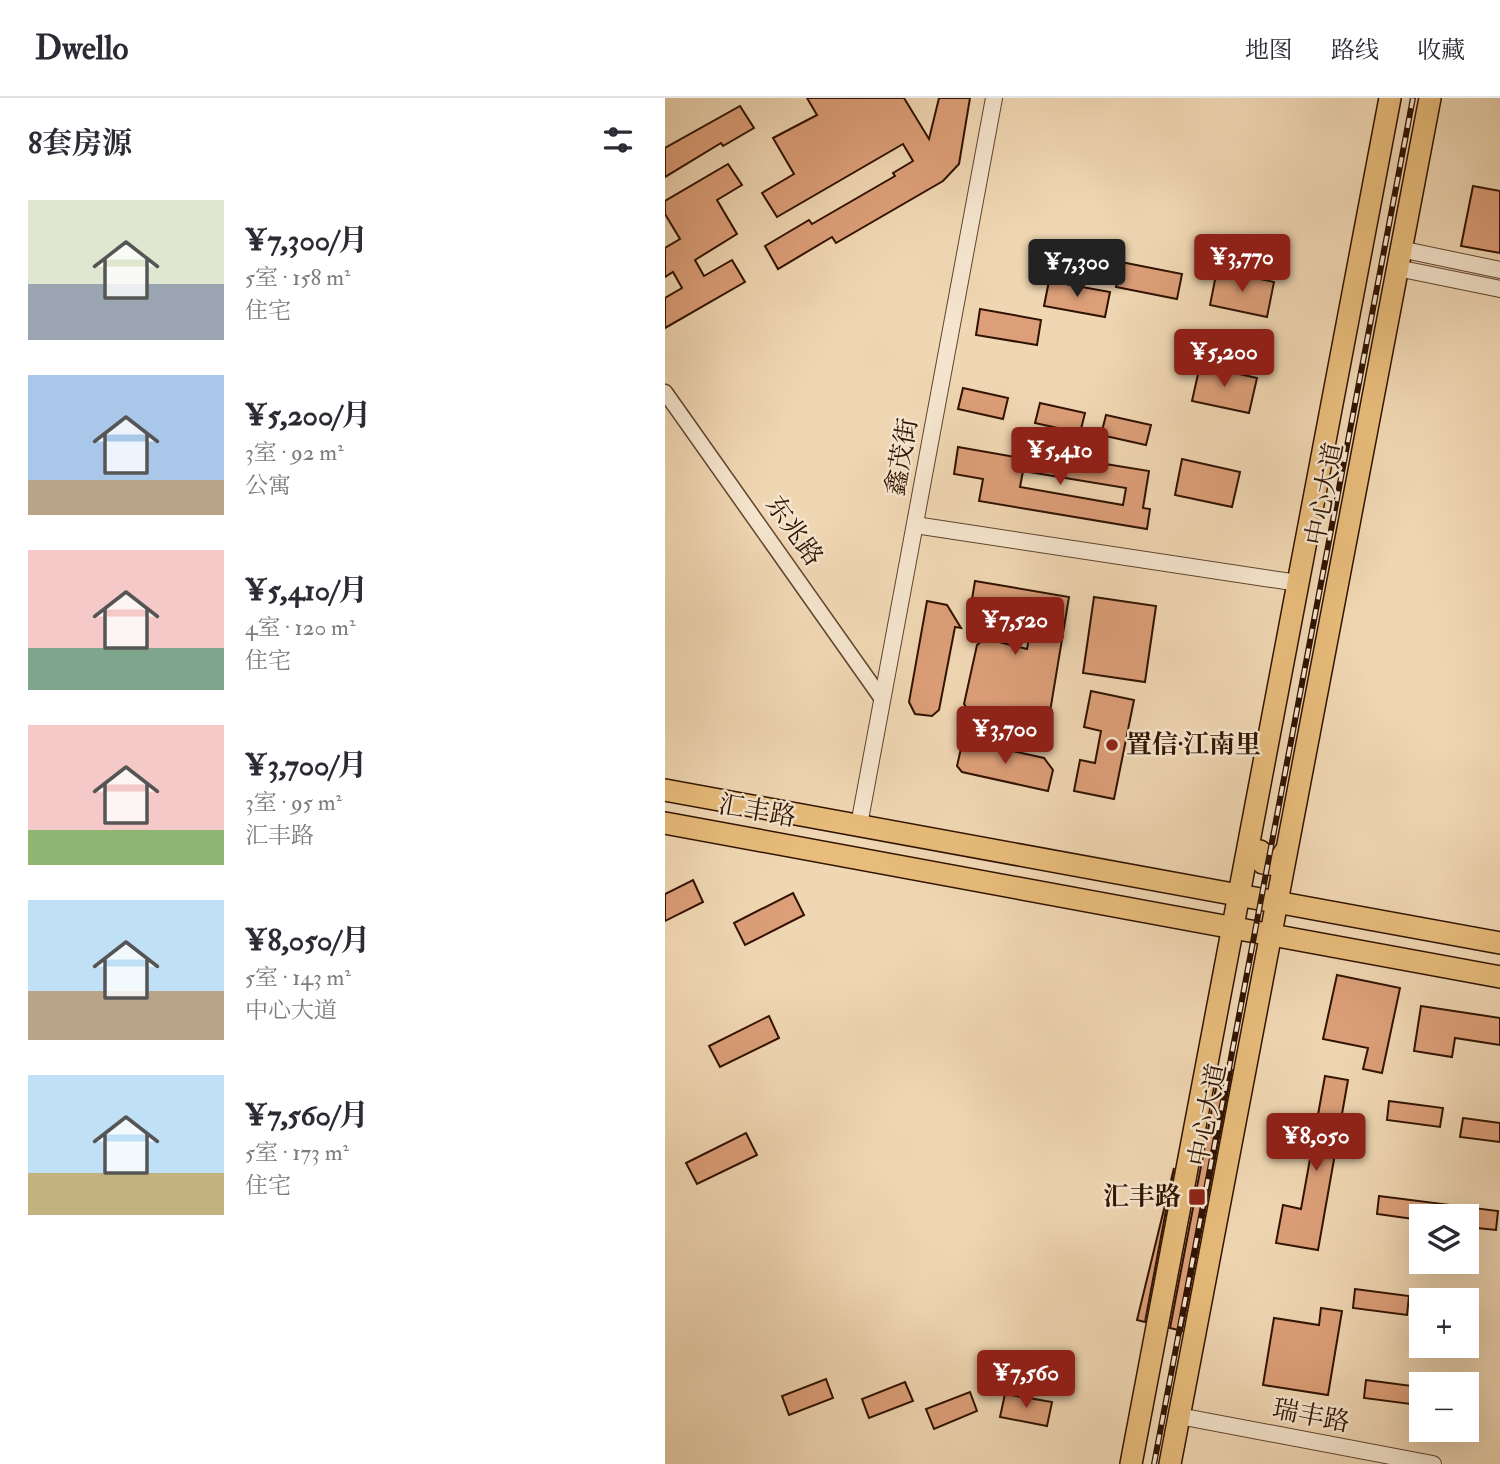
<!DOCTYPE html>
<html lang="zh">
<head>
<meta charset="utf-8">
<style>
	body { margin:0; font-family:"IM FELL Double Pica","Noto Serif SC",serif; background:#f2f2f3; color:#2b2b33; height:100vh; display:flex; flex-direction:column; font-size:26px; white-space:nowrap }
	* { box-sizing:border-box; margin:0 }
	p { font-size:23px; color:#7c7c81 }
	.icon { flex:none; width:38px; height:38px; fill:none; stroke:currentColor; stroke-width:2; stroke-linecap:round; stroke-linejoin:round }
	.map { position:relative; flex:1; overflow:hidden }
	.details { display:flex; flex-direction:column; background:#fff; width:665px }
	.details>* { flex:none }
	.fabs { position:absolute; left:744px; top:1106px; display:grid; gap:14px }
	.fabs a { display:grid; place-items:center; width:70px; height:70px; border-radius:0px; background:#fff; box-shadow:0 7px 28px #0002; font-size:35px }
	.price { position:absolute; translate:-50% -60px; padding:0 16px; border-radius:7px; background:#8f2418; color:#fff; font-size:23px; line-height:46px; filter:drop-shadow(0 2px 4px #0008) }
	.price::after { content:''; position:absolute; left:50%; top:42px; width:21px; height:16px; margin-left:-10px; background:inherit; clip-path:polygon(0 0,100% 0,50% 100%) }
	.price.current { background:#222; color:#fff }
	ul { padding:0; list-style:none }
	li { display:flex; align-items:center; gap:21px; height:175px; padding:0 28px }
	li span { display:grid; place-items:center; flex:none; width:196px; height:140px; border-radius:0px; color:#555 }
	li>.icon { margin-inline-start:auto }
	span .icon { width:84px; height:84px; fill:#fffc; stroke-width:1 }
	li b { font-size:30px }
	h2 { display:flex; justify-content:space-between; align-items:center; height:84px; padding:0 28px; font-size:30px }
	header { display:flex; align-items:center; gap:42px; box-sizing:border-box; height:98px; padding:0 35px; background:#fff; border-bottom:2px solid #e1e1e2 }
	header strong { font-size:33px }
	nav { display:flex; gap:38px; margin-inline-start:auto; font-size:24px }
	main { display:flex; flex:1; min-height:0 }
	.map>svg:first-child { display:block }
	.building { fill:#dd9f79; stroke:#301200; stroke-width:2; fill-rule:evenodd }
	.lines { fill:none; stroke-linecap:round; stroke-linejoin:round }
	.minor-casing { stroke:#60432d; stroke-width:17 }
	.tertiary-casing { stroke:#60432d; stroke-width:18 }
	.primary-casing { stroke:#301200; stroke-width:24 }
	.minor { stroke:#f5e5ce; stroke-width:14 }
	.tertiary { stroke:#f5e5ce; stroke-width:16 }
	.primary { stroke:#e8bc7a; stroke-width:21 }
	.rail-casing { stroke:#301200; stroke-width:6 }
	.rail { stroke:#f5e5ce; stroke-width:3.5; stroke-dasharray:10; stroke-linecap:butt }
	.poi-dot { fill:#8f2418; stroke:#f5e5ce; stroke-width:2.5 }
	.labels { text-anchor:middle; dominant-baseline:central; stroke-width:5; stroke-linejoin:round; paint-order:stroke }
	.street-label { font-size:26px; fill:#301200; stroke:#f5e5ce }
	.poi-label { font-size:26px; font-weight:bold; fill:#301200; stroke:#f5e5ce; text-anchor:start }
</style>
</head>
<body>
<header>
<strong>Dwello</strong>
<nav><a>地图</a><a>路线</a><a>收藏</a></nav>
</header>
<main>
<section class="details">
<h2>8套房源<svg class="icon" aria-label="filters" viewBox="0 0 24 24"><path d="M4 7h16M4 17h16"/><circle cx="9" cy="7" r="2"/><circle cx="15" cy="17" r="2"/></svg></h2>
<ul>
<li><span style="background:linear-gradient(#dfe7d0 60%,#9aa5b1 0)"><svg class="icon" aria-label="home" viewBox="0 0 24 24"><path d="M3 11l9-7 9 7M6 9v11h12V9"/></svg></span><div><b>¥7,300/月</b><p>5室 · 158 m²</p><p>住宅</p></div></li>
<li><span style="background:linear-gradient(#a9c7e8 75%,#b9a48a 0)"><svg class="icon" aria-label="home" viewBox="0 0 24 24"><path d="M3 11l9-7 9 7M6 9v11h12V9"/></svg></span><div><b>¥5,200/月</b><p>3室 · 92 m²</p><p>公寓</p></div></li>
<li><span style="background:linear-gradient(#f6c9c9 70%,#7fa58c 0)"><svg class="icon" aria-label="home" viewBox="0 0 24 24"><path d="M3 11l9-7 9 7M6 9v11h12V9"/></svg></span><div><b>¥5,410/月</b><p>4室 · 120 m²</p><p>住宅</p></div></li>
<li><span style="background:linear-gradient(#f6c9c9 75%,#8fb573 0)"><svg class="icon" aria-label="home" viewBox="0 0 24 24"><path d="M3 11l9-7 9 7M6 9v11h12V9"/></svg></span><div><b>¥3,700/月</b><p>3室 · 95 m²</p><p>汇丰路</p></div></li>
<li><span style="background:linear-gradient(#bfe0f5 65%,#b9a48a 0)"><svg class="icon" aria-label="home" viewBox="0 0 24 24"><path d="M3 11l9-7 9 7M6 9v11h12V9"/></svg></span><div><b>¥8,050/月</b><p>5室 · 143 m²</p><p>中心大道</p></div></li>
<li><span style="background:linear-gradient(#bfe0f5 70%,#c2b280 0)"><svg class="icon" aria-label="home" viewBox="0 0 24 24"><path d="M3 11l9-7 9 7M6 9v11h12V9"/></svg></span><div><b>¥7,560/月</b><p>5室 · 173 m²</p><p>住宅</p></div></li>
</ul>
</section>
<div class="map">
<svg width="835" height="1366" viewBox="0 0 835 1366">
	<rect width="100%" height="100%" fill="#f0d7b3"/>
	<filter id="stains"><feTurbulence type="fractalNoise" baseFrequency=".00286" numOctaves="4"/><feColorMatrix values="0 0 0 0 .2 0 0 0 0 .09 0 0 0 0 .02 0 0 0 .5 -.17"/></filter>
	<radialGradient id="worn" r=".72"><stop offset=".6" stop-color="#630" stop-opacity="0"/><stop offset="1" stop-color="#630" stop-opacity=".3"/></radialGradient>
	<!-- building -->
	<g class="building">
		<polygon points="142,0 239,0 264,41 274,0 305,0 294,66 278,83 171,145 167,139 113,171 100,148 144,122 147,126 230,78 228,75 248,63 238,46 112,119 97,95 129,76 108,40 152,17"/>
		<polygon points="75,8 89,30 58,48 56,45 0,79 0,50"/>
		<polygon points="63,66 77,87 52,102 72,136 30,162 39,178 67,162 80,184 0,230 0,200 17,190 8,174 0,179 0,150 15,141 0,116 0,103"/>
		<polygon points="808,88 835,93 835,155 796,148"/>
		<polygon points="456,164 517,176 512,201 451,189"/>
		<polygon points="552,172 609,184 602,219 545,207"/>
		<polygon points="384,183 445,194 440,219 379,208"/>
		<polygon points="315,211 376,222 372,247 311,237"/>
		<polygon points="535,267 592,280 584,315 527,303"/>
		<polygon points="298,290 343,300 338,321 293,311"/>
		<polygon points="375,305 420,315 415,335 370,325"/>
		<polygon points="441,317 486,327 481,347 436,337"/>
		<path d="M293,349L395,367L397,359L484,373L478,410L485,411L482,431L314,403L318,381L289,376ZM358,373L461,390L458,407L355,389Z"/>
		<polygon points="517,361 575,374 567,409 510,397"/>
		<path d="M310,483L404,499L382,632L372,638L313,625L299,606L312,547L327,535L302,531ZM331,518L367,524L362,551L326,542Z"/>
		<polygon points="429,499 491,508 480,584 418,575"/>
		<polygon points="262,503 282,507 296,530 290,529 274,612 267,618 250,616 244,604"/>
		<polygon points="426,593 469,602 449,701 409,693 415,662 430,665 436,633 419,629"/>
		<polygon points="298,642 379,660 388,672 383,693 297,674 292,668"/>
		<polygon points="28,782 38,804 0,823 0,796"/>
		<polygon points="128,795 139,817 80,847 69,825"/>
		<polygon points="672,877 735,890 717,975 698,971 703,950 658,941"/>
		<polygon points="756,908 835,920 835,947 790,940 787,959 749,953"/>
		<polygon points="104,918 114,940 55,969 44,948"/>
		<polygon points="555,969 567,972 517,1233 505,1230"/>
		<polygon points="660,978 683,982 653,1152 611,1145 618,1107 636,1111"/>
		<polygon points="724,1003 778,1010 775,1029 722,1022"/>
		<polygon points="798,1020 835,1025 835,1044 795,1039"/>
		<polygon points="81,1035 92,1057 32,1086 21,1065"/>
		<polygon points="509,1070 480,1224 472,1222"/>
		<polygon points="714,1098 833,1113 831,1132 802,1129 802,1118 756,1118 756,1122 712,1116"/>
		<polygon points="690,1191 744,1198 742,1217 688,1210"/>
		<polygon points="656,1210 677,1213 663,1297 598,1287 609,1220 654,1227"/>
		<polygon points="802,1225 813,1227 811,1246 802,1244"/>
		<polygon points="161,1281 168,1300 124,1317 117,1298"/>
		<polygon points="701,1282 755,1289 753,1307 699,1300"/>
		<polygon points="240,1284 248,1303 204,1320 197,1301"/>
		<polygon points="305,1294 312,1313 269,1331 261,1311"/>
		<polygon points="340,1296 387,1304 382,1328 335,1319"/>
	</g>
	<g class="lines">
		<!-- minor casing -->
		<g class="minor-casing">
			<polyline id="minor" points="0,294 217,601"/>
		</g>
		<!-- tertiary casing -->
		<g class="tertiary-casing">
			<g id="tertiary">
				<polyline points="735,151 835,172"/>
				<polyline points="732,170 835,191"/>
				<polyline points="250,427 633,485"/>
				<polyline points="194,727 329,0"/>
				<polyline points="514,1318 768,1366"/>
			</g>
		</g>
		<!-- primary casing -->
		<g class="primary-casing">
			<g id="primary">
				<polyline points="0,692 835,845"/>
				<polyline points="0,725 835,879"/>
				<polyline points="595,753 598,765 611,767 620,754"/>
				<polyline points="466,1366 725,0"/>
				<polyline points="505,1366 765,0"/>
			</g>
		</g>
		<!-- minor -->
		<use href="#minor" class="minor"/>
		<!-- tertiary -->
		<use href="#tertiary" class="tertiary"/>
		<!-- primary -->
		<use href="#primary" class="primary"/>
		<!-- rail casing -->
		<g class="rail-casing">
			<polyline id="rail" points="489,1366 748,0"/>
		</g>
		<!-- rail -->
		<use href="#rail" class="rail"/>
	</g>
	<!-- markers -->
	<g class="poi-dot">
		<circle cx="447" cy="647" r="7"/>
		<rect x="523" y="1090" width="18" height="18" rx="3.5"/>
	</g>
	<g class="labels">
		<!-- street labels -->
		<g class="street-label">
			<text transform="translate(237 359) rotate(-80)">鑫茂街</text>
			<text transform="translate(660 396) rotate(-79)">中心大道</text>
			<text transform="translate(129 433) rotate(55)">东兆路</text>
			<text transform="translate(92 713) rotate(10)">汇丰路</text>
			<text transform="translate(543 1017) rotate(-79)">中心大道</text>
			<text transform="translate(646 1318) rotate(11)">瑞丰路</text>
		</g>
		<!-- poi labels -->
		<g class="poi-label">
			<text x="461" y="647">置信·江南里</text>
			<text x="516" y="1099" text-anchor="end">汇丰路</text>
		</g>
	</g>
	<rect width="100%" height="100%" filter="url(#stains)"/>
	<rect width="100%" height="100%" fill="url(#worn)"/>
</svg>
<div class="fabs">
<a><svg class="icon" aria-label="layers" viewBox="0 0 24 24"><path d="M12 4l9 5-9 5-9-5zM3 14l9 5 9-5"/></svg></a>
<a>+</a>
<a>−</a>
</div>
<b class="price" style="left:577px;top:196px">¥3,770</b>
<b class="price current" style="left:412px;top:201px">¥7,300</b>
<b class="price" style="left:559px;top:291px">¥5,200</b>
<b class="price" style="left:395px;top:389px">¥5,410</b>
<b class="price" style="left:350px;top:559px">¥7,520</b>
<b class="price" style="left:340px;top:668px">¥3,700</b>
<b class="price" style="left:651px;top:1075px">¥8,050</b>
<b class="price" style="left:361px;top:1312px">¥7,560</b>
</div>
</main>
</body>
</html>
